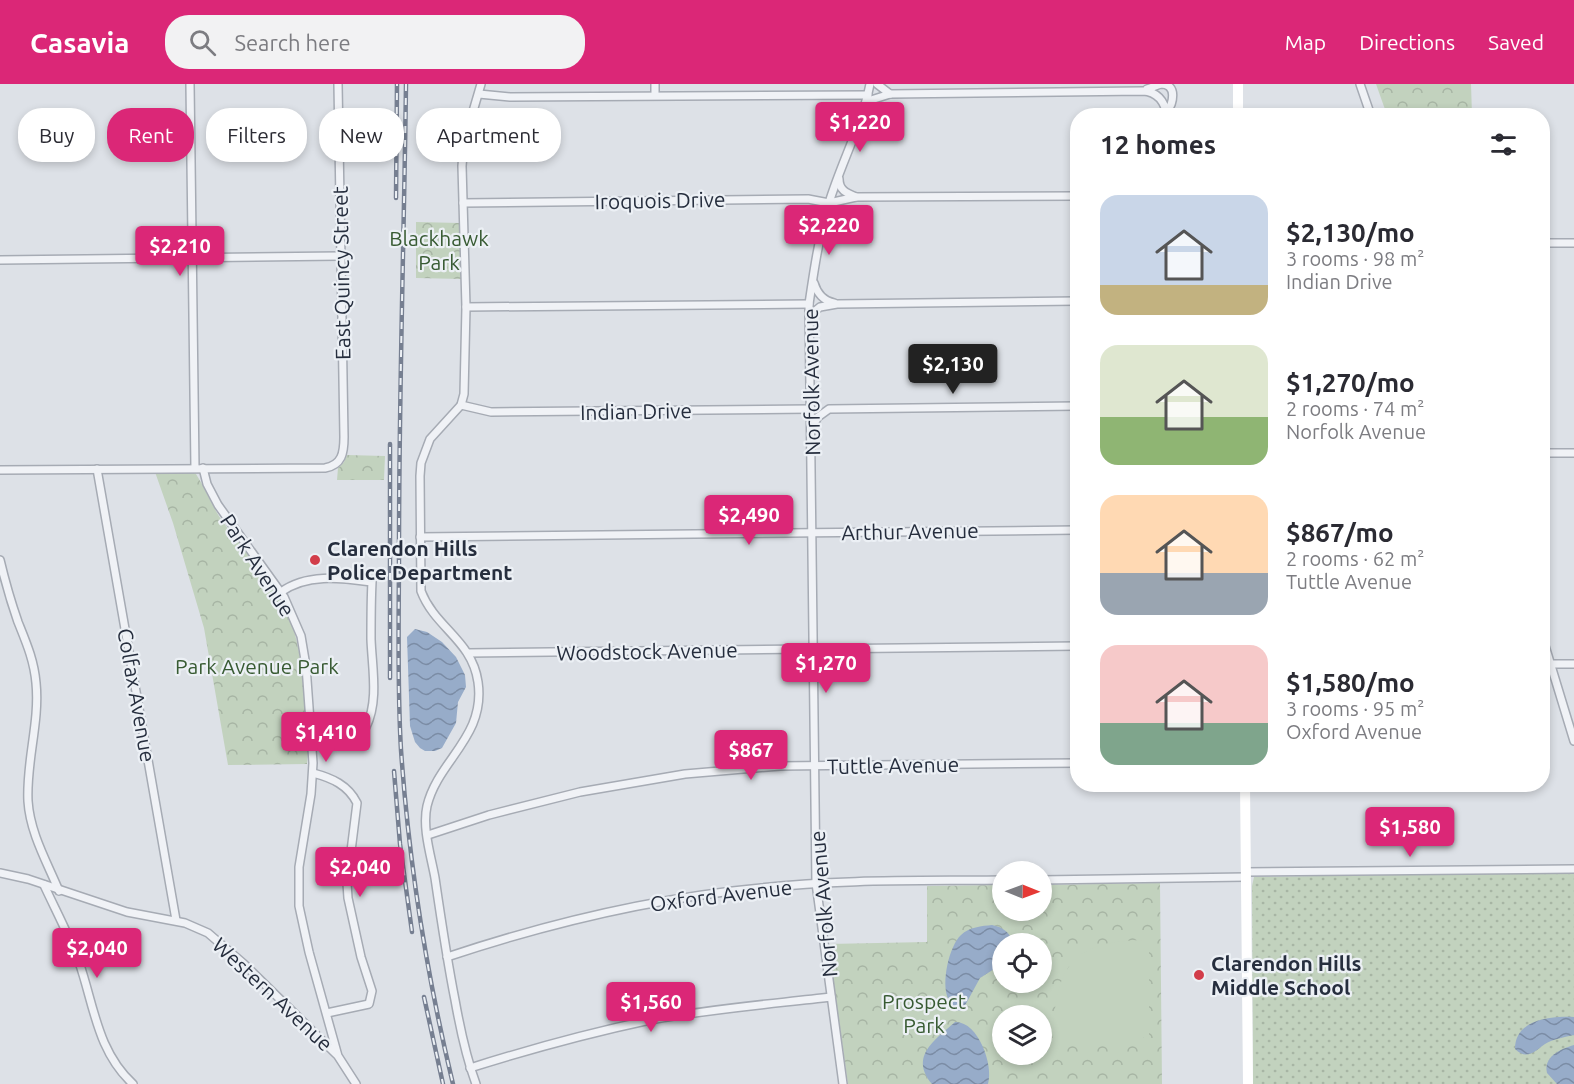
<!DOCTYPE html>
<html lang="en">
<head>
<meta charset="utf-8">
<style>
	body { margin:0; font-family:Ubuntu,sans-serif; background:#f2f2f3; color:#2b2b33; height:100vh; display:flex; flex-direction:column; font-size:22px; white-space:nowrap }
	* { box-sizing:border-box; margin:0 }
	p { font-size:20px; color:#7c7c81 }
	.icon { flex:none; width:33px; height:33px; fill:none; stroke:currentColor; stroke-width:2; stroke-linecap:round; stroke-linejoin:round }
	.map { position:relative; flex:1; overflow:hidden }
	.sheet { position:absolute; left:1070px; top:24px; width:480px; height:684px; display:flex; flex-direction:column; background:#fff; border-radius:24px; box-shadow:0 3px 9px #0003 }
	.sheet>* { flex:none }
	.hud { position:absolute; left:18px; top:24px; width:570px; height:54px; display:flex; gap:12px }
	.needle { width:39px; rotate:91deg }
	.tools { position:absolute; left:992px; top:777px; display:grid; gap:12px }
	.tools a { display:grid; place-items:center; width:60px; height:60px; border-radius:50%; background:#fff; box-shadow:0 3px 9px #0003; font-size:30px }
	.price { position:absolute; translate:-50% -51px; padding:0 14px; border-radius:6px; background:#db2777; color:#fff; font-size:20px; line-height:39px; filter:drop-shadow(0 2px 3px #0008) }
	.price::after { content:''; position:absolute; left:50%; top:36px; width:18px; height:14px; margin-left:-9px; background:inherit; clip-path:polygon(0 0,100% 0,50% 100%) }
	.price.on { background:#222; color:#fff }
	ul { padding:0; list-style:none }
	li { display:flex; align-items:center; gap:18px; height:150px; padding:0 30px }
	li span { display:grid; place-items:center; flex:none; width:168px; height:120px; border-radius:18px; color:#555 }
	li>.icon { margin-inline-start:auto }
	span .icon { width:72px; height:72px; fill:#fffc; stroke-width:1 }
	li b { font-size:26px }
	h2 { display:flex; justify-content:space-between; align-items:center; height:72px; padding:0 30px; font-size:26px }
	.chip { padding:0 21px; border-radius:24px; background:#fff; box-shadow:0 3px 9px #0003; font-size:21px; line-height:54px }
	.chip.on { background:#db2777; color:#fff }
	header { display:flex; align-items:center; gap:36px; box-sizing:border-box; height:84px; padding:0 30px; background:#db2777; color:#fff }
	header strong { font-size:28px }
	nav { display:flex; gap:33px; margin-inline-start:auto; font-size:21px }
	.search { width:420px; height:54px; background:#f2f2f3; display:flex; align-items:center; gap:15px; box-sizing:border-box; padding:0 21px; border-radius:24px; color:#7c7c81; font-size:22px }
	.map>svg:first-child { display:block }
	.grass { fill:url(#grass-dots) }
	.forest { fill:url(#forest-crowns); fill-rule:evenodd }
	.garden { fill:#c2d2be }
	.water { fill:url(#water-waves) }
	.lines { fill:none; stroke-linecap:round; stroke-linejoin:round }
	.minor-casing { stroke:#a6abb4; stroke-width:10 }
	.minor { stroke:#f0f2f6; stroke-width:7 }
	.secondary { stroke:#fff; stroke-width:10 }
	.rail-casing { stroke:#767f91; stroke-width:4.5 }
	.rail { stroke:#ecf0f5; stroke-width:2; stroke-dasharray:7; stroke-linecap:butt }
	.poi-dot { fill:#d23d4a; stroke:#ecf0f5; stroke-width:2 }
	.labels { text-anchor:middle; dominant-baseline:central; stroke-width:4.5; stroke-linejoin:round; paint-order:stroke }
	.street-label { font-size:21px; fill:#262e3e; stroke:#ecf0f5 }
	.park-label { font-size:21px; fill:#385b33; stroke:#ecf0f5 }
	.poi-label { font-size:21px; font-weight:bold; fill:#262e3e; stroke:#ecf0f5; text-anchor:start }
</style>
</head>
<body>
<header>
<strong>Casavia</strong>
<div class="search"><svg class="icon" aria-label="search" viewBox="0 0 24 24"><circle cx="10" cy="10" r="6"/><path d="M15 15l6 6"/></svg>Search here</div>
<nav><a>Map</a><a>Directions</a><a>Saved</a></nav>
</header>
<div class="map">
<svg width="1574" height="1000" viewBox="0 0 1574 1000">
	<defs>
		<pattern id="grass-dots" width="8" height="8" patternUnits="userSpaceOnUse" patternTransform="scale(1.5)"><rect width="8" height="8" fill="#c2d2be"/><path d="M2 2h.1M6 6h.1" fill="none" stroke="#a7b5a4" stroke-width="1.8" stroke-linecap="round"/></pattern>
		<pattern id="forest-crowns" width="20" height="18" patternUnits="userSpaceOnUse" patternTransform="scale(1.5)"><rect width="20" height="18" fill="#c2d2be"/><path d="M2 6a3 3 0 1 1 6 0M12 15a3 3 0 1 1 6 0" fill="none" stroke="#a7b5a4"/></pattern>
		<pattern id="water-waves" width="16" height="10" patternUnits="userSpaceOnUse" patternTransform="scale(1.5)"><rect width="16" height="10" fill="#97acc9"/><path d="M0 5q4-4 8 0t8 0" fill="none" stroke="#7b8ca5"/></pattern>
	</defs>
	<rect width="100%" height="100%" fill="#dde1e7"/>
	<!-- grass -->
	<polygon class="grass" points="1574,788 1574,1000 1253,1000 1252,802 1254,793"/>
	<!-- forest -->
	<g class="forest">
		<polygon points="1376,0 1471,0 1472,31 1387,31"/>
		<polygon points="416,138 460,139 462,195 416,194"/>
		<polygon points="347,371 385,372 384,396 337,396 338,384 344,378"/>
		<path d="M155,388H192L196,390C206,405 212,423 223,438C240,461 260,482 276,506C298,540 302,581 305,620C306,640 309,660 307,680L228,681L204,544L173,439Z"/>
		<path d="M1160,799L1162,1000H848L828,860L927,858V802L1002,801V826H1041V801ZM1002,860H1041V898H1002ZM1002,932H1041V970H1002Z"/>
	</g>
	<!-- garden -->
	<path class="garden" d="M1149,856V952L1143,954H1053C1055,880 1073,856 1149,856Z"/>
	<!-- water -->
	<g class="water">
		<polygon points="415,545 427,548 442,558 456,573 465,591 466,603 458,618 456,639 442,664 435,667 425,667 420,664 415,658 410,642 407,553"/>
		<path d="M992,841C1002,843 1011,848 1012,859L1002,860V880L980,894L962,927L956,926C954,922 950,919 948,914C941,899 949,862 961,851C969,843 982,842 992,841Z"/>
		<path d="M1574,933V951C1565,953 1553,955 1545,960C1535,967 1527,977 1515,965C1515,935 1551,932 1574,933Z"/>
		<path d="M955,938C978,937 994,981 988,1000H932C909,972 935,956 955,938Z"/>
		<path d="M1574,961V1000H1557L1547,989C1543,973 1560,965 1574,961Z"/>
	</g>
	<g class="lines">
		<!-- minor casing -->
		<g class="minor-casing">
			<g id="minor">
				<polyline points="190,0 195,384"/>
				<polyline points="655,0 655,11"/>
				<polyline points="877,0 890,10"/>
				<polyline points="1360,0 1371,32"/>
				<path d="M1147,5C1151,4 1157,1 1161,0C1178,0 1173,20 1167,27"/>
				<polyline points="479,10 510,13 868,11"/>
				<path d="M866,20L871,16L890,10L1143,7C1158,8 1165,18 1167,32"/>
				<path d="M839,95C839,106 846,109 856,113"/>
				<polyline points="463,119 808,115 829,119 856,113 1077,112"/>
				<polyline points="1542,159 1574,159"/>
				<polyline points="0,176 340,172"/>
				<path d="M814,199C817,209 824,217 834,219"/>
				<polyline points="466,223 809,220"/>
				<polyline points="809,232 820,223 837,220 1077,217"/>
				<polyline points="461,321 491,328 811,325"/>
				<polyline points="812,343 818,333 829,325 1077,322"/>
				<polyline points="1542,369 1574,369"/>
				<polyline points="203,384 207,400 218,421 284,513 301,552 306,582 313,679 311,710 299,783 299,822 309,868 338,972 356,1000"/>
				<polyline points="97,385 176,836"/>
				<path d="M0,386L325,384C342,381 344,369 344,353L338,0"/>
				<polyline points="420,453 1077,446"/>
				<path d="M0,476C5,497 11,518 18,538C26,558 34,576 36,599C40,638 26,677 28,717C30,749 47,778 59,807"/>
				<path d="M281,508C307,489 341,494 372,498C371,517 371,536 371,555C372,583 379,617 366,643L311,645"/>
				<polyline points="1542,552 1574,657"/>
				<polyline points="468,569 1077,562"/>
				<polyline points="1542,580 1574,580"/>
				<path d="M313,689C332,694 348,701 357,719L347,799L348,814L361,873L372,907L369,920L327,929"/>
				<polyline points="428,751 489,731 580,708 685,690 780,682 1077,679"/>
				<polyline points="1246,788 1574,785"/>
				<polyline points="0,789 28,795 127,828 185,839 208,849 244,880 336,970"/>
				<polyline points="1041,796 1246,793"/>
				<path d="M44,801C56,827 69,851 79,878C94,921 97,967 133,1000"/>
				<path d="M447,873C549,839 653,814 761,804C841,795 922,797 1002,796"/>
				<path d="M470,984C530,965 589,949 650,936C710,925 771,920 831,913"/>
				<path d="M476,1000C466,973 460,944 455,916C447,876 441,835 435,794C431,772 422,744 427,722C438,676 486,653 478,598C472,556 435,544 421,507L420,392L421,379L430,355L461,321L464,310L466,223L462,82L464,58L481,0"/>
				<path d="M843,1000L816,799L809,220C814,186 819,152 829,119C841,79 862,41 870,0"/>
			</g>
		</g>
		<!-- minor -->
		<use href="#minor" class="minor"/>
		<!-- secondary -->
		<g class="secondary">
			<polyline points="1238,32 1238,0"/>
			<polyline points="1245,700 1248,1000"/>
		</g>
		<!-- rail casing -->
		<g class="rail-casing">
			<g id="rail">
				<path d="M406,0C404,155 399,310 399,464C399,531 397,599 401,666C409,781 426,888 453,1000"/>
				<polyline points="396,114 397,0"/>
				<polyline points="390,594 390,360"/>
				<polyline points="394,687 400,760 412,848"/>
				<polyline points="424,913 443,1000"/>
			</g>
		</g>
		<!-- rail -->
		<use href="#rail" class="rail"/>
	</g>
	<!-- markers -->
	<g class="poi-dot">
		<circle cx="315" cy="476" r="6"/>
		<circle cx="1199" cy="891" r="6"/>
	</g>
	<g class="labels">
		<!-- street labels -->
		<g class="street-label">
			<text transform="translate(660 116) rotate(-1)">Iroquois Drive</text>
			<text transform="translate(341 189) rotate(-91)">East Quincy Street</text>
			<text transform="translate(811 298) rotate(-91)">Norfolk Avenue</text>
			<text transform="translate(636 327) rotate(-1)">Indian Drive</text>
			<text transform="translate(910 447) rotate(-1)">Arthur Avenue</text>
			<text transform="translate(258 481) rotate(57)">Park Avenue</text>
			<text transform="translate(647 567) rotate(-1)">Woodstock Avenue</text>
			<text transform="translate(137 611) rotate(80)">Colfax Avenue</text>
			<text transform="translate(893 681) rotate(-1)">Tuttle Avenue</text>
			<text transform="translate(721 811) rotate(-7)">Oxford Avenue</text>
			<text transform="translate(823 820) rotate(-95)">Norfolk Avenue</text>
			<text transform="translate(273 910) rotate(43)">Western Avenue</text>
		</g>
		<!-- park labels -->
		<g class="park-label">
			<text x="439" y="154">Blackhawk<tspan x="439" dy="24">Park</tspan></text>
			<text x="257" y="582">Park Avenue Park</text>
			<text x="924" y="917">Prospect<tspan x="924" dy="24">Park</tspan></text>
		</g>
		<!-- poi labels -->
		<g class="poi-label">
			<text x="327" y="464">Clarendon Hills<tspan x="327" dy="24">Police Department</tspan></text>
			<text x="1211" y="879">Clarendon Hills<tspan x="1211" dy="24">Middle School</tspan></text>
		</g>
	</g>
</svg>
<div class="tools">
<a><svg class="needle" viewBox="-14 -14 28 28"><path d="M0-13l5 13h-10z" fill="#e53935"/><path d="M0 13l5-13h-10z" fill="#7c7c81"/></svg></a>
<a><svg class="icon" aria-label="locate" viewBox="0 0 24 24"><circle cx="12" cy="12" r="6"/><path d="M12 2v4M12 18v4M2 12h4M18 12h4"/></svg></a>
<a><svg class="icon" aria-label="layers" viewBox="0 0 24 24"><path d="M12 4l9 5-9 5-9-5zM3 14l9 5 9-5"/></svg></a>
</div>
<b class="price" style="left:860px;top:69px">$1,220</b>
<b class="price" style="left:829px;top:172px">$2,220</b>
<b class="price" style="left:180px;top:193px">$2,210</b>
<b class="price on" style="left:953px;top:311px">$2,130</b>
<b class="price" style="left:749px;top:462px">$2,490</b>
<b class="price" style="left:826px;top:610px">$1,270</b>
<b class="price" style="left:326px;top:679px">$1,410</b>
<b class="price" style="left:751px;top:697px">$867</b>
<b class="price" style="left:1410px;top:774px">$1,580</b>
<b class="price" style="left:360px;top:814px">$2,040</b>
<b class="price" style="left:97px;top:895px">$2,040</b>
<b class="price" style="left:651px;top:949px">$1,560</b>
<div class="hud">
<a class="chip">Buy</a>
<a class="chip on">Rent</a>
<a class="chip">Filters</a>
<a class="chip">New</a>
<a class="chip">Apartment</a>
</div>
<section class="sheet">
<h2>12 homes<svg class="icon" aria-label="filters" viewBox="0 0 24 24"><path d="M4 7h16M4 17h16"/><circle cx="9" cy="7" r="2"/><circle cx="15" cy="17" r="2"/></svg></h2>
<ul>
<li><span style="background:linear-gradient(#c9d6e8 75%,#c2b280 0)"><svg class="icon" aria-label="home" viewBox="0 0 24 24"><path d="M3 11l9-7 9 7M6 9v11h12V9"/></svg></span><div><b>$2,130/mo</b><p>3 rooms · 98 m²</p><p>Indian Drive</p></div></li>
<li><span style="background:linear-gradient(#dfe7d0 60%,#8fb573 0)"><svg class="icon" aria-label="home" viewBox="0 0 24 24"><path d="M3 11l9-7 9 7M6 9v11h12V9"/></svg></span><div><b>$1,270/mo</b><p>2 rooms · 74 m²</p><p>Norfolk Avenue</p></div></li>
<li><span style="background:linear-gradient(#ffd9b3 65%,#9aa5b1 0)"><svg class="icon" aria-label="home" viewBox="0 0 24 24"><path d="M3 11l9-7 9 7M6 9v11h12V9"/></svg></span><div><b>$867/mo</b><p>2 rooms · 62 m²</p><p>Tuttle Avenue</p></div></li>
<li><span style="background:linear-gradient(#f6c9c9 65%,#7fa58c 0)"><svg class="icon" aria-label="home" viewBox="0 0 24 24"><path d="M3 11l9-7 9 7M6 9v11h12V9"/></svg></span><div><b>$1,580/mo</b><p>3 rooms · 95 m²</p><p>Oxford Avenue</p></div></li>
</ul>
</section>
</div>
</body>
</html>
